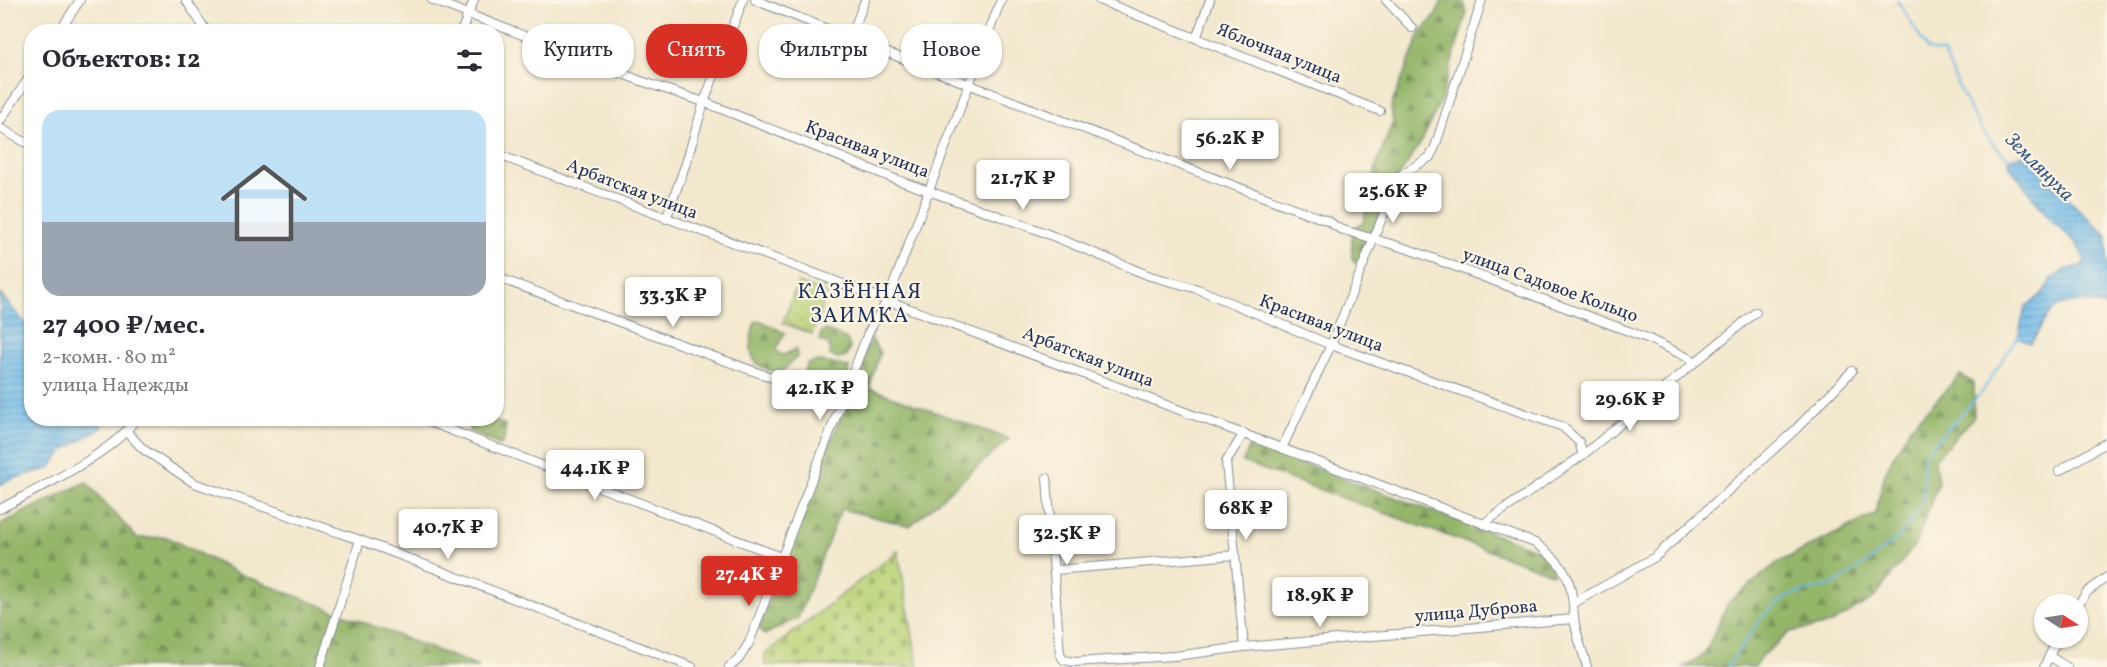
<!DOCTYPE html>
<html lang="ru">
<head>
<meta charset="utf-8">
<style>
	body { margin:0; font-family:Vollkorn,serif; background:#f2f2f3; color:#2b2b33; height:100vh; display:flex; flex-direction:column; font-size:22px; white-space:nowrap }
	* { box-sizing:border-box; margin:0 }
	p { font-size:20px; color:#7c7c81 }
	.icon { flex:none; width:33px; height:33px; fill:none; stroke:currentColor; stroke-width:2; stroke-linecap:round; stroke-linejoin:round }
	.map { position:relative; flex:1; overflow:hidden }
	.side { position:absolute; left:24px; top:24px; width:480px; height:402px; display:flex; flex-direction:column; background:#fff; border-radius:24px; box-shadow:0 2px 4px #0004 }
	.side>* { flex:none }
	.banner { position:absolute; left:522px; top:24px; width:570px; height:54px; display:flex; gap:12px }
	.needle { width:39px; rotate:102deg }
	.buttons { position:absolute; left:2034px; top:594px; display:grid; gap:12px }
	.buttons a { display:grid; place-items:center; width:54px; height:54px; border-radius:50%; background:#fff; box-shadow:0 2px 4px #0004; font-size:30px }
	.price { position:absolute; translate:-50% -51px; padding:0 14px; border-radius:6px; background:#fff; color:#222; font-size:20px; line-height:39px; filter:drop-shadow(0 2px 3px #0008) }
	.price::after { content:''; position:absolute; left:50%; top:36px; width:18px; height:14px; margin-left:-9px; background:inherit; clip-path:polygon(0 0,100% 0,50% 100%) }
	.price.current { background:#d93025; color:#fff }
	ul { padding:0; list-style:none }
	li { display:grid; align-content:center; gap:12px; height:318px; padding:0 18px }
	li span { display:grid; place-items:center; height:186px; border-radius:18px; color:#555 }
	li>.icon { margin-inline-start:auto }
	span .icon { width:108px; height:108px; fill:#fffc; stroke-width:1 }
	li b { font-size:26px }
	h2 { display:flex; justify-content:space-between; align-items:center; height:72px; padding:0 18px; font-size:26px }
	.chip { padding:0 21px; border-radius:24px; background:#fff; box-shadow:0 2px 4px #0004; font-size:21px; line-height:54px }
	.chip.current { background:#d93025; color:#fff }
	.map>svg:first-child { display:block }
	.grass { fill:url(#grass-dots); stroke:#6b826c; stroke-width:1.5 }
	.forest { fill:url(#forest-firs); stroke:#587264; stroke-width:1.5 }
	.cemetery { fill:url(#cemetery-stones); stroke:#6b826c; stroke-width:1.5 }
	.water { fill:url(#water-rules); stroke:#4575a4; stroke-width:1.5 }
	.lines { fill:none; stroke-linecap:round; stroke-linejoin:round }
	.stream { stroke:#6fbbe9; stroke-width:2 }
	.minor-casing { stroke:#868c96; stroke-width:10 }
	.minor { stroke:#fff; stroke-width:8 }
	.labels { text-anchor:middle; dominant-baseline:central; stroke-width:4.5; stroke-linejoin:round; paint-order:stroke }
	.street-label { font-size:18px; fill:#1b2f5e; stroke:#fcf5e5 }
	.water-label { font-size:20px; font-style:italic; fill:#345988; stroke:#fcf5e5 }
	.quarter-label { font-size:21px; letter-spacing:1.5px; fill:#1b2f5e; stroke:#fcf5e5 }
</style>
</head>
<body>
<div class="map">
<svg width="2107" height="667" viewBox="0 0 2107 667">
	<defs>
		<pattern id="grass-dots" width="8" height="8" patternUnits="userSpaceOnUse" patternTransform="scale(1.5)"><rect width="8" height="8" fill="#bbd479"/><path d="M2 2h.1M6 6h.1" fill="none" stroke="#a0b66b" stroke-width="1.8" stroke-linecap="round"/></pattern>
		<pattern id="forest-firs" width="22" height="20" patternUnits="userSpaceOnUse" patternTransform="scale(1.5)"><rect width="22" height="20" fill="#94b669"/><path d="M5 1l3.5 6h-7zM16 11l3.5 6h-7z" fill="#78945a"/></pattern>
		<pattern id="cemetery-stones" width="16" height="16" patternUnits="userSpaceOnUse" patternTransform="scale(1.5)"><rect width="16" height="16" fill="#bbd479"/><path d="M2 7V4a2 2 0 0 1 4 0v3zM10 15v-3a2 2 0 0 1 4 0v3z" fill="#a0b66b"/></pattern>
		<pattern id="water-rules" width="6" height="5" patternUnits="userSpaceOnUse" patternTransform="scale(1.5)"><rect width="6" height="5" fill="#6fbbe9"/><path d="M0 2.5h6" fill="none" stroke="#5a98c0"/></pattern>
	</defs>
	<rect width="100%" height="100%" fill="#fcf5e5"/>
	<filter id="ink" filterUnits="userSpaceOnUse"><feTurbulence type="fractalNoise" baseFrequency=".0167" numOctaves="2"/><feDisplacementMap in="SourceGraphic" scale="12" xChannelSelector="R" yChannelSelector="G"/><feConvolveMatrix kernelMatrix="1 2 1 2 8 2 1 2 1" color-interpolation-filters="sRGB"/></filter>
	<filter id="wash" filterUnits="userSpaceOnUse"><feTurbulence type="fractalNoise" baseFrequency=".008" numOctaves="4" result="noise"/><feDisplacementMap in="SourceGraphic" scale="24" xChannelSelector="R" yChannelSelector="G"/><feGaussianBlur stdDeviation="1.35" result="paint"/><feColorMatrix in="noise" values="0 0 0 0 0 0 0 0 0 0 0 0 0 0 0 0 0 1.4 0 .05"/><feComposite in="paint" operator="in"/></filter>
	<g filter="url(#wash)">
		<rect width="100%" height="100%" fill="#f2e8cd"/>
		<!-- grass -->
		<polygon class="grass" points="798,283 827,293 812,334 783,323"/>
		<!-- forest -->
		<g class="forest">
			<polygon points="1442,0 1463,0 1467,12 1440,102 1422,141 1399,176 1375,229 1369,232 1358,263 1355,263 1352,259 1352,228 1363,224 1377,163 1393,122 1391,106 1421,32 1436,15"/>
			<path d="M759,320L785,333L776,349L778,353L784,355L796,349L797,357L781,372C747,369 747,349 755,322Z"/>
			<polygon points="825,330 847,339 850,348 846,357 837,359 830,355 829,344 820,341 821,333"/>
			<polygon points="871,338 880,353 869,388 1009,439 910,526 841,509 798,618 764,635 759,627"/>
			<polygon points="818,361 849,367 847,380 840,392 802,377 807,364"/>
			<polygon points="1960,375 1974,383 1974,417 1935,459 1938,484 1915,545 1874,598 1830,624 1790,632 1762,656 1755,667 1683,667 1704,655 1728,603 1777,563 1875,514 1886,470 1909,429"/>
			<polygon points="477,418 490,419 506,425 504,441 500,445 469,431 469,424"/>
			<polygon points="1250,444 1543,552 1551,563 1553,574 1243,462"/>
			<polygon points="86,482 137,538 167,537 237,573 479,667 0,667 0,524"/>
		</g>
		<!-- cemetery -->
		<polygon class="cemetery" points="898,551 918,667 765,665 765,654"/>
		<!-- water -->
		<g class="water">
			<path d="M2025,154L2051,183L2107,236V307C2089,301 2062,298 2048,315C2041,324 2039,334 2030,343L2018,337L2025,307L2042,294L2052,279L2064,270L2082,266L2085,259L2076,243L2049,218L2010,167L2009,159Z"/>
			<polygon points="0,294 31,330 32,418 102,419 102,428 64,450 50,468 8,480 0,485"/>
		</g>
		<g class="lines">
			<!-- stream -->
			<g class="stream">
				<path d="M1897,0L1928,50L1944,53C1959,88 1979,139 2012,161"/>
				<polyline points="1727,667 1762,617 1787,596 1835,584 1871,560 1901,535 1923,501 1924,454 1982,392 2018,336"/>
			</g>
		</g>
	</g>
	<g filter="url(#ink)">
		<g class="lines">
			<!-- minor casing -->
			<g class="minor-casing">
				<g id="minor">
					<polyline points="186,0 207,32"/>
					<polyline points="432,0 641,81 704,102 895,179 1038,230 1150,276 1198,289 1331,345 1563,427 1579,442 1583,455"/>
					<path d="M755,0C945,77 1136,149 1328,221L1340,229L1408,249L1647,338L1695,361"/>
					<polyline points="1099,0 1380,111"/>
					<polyline points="1386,0 1412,28"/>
					<polyline points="59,32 80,0"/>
					<polyline points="461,32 474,0"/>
					<polyline points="1197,36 1210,0"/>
					<polyline points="850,39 865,0"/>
					<polyline points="0,121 32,73"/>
					<polyline points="0,128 32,146"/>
					<path d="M496,154L1535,543C1568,566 1571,578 1574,617C1575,633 1583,651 1587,667"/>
					<polyline points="666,219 686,163 704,102 743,0"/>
					<polyline points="496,277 841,403"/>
					<polyline points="419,418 781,557"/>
					<polyline points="128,433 143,449 194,483 360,540 692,667"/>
					<polyline points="1282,448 1331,345 1399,176 1430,157 1435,147 1482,0"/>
					<polyline points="2059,471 2107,442"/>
					<polyline points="1047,478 1060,655 1064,660 1074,662 1175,656 1244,647 1574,619"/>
					<path d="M0,509C35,490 118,451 136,418"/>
					<polyline points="1483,524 1583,455 1756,312"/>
					<polyline points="1055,570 1235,555"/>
					<polyline points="1574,603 1655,557 1795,430 1852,371"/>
					<polyline points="2078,605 2087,592 2107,577"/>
					<polyline points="1244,647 1226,462 1244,433"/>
					<polyline points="2049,656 2067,667"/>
					<polyline points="320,667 360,540"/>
					<polyline points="729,667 738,660 749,643 868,333 888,299 1001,0"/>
					<polyline points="2044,667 2058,638"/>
				</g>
			</g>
			<!-- minor -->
			<use href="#minor" class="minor"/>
		</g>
	</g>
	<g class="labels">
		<!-- street labels -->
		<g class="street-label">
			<text transform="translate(1279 54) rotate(22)">Яблочная улица</text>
			<text transform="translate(867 150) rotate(21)">Красивая улица</text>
			<text transform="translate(632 190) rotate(21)">Арбатская улица</text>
			<text transform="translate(1550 286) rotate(20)">улица Садовое Кольцо</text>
			<text transform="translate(1321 324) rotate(21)">Красивая улица</text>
			<text transform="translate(1088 358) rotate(21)">Арбатская улица</text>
			<text transform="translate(1476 612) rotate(-5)">улица Дуброва</text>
		</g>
		<!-- water labels -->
		<g class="water-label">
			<text transform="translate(2039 168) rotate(45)">Землянуха</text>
		</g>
		<!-- quarter labels -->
		<g class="quarter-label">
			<text x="860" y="292">КАЗЁННАЯ<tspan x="860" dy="24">ЗАИМКА</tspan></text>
		</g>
	</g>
</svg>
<div class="buttons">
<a><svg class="needle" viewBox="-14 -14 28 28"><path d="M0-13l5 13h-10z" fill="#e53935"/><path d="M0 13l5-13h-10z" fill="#7c7c81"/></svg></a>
</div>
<b class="price" style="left:1230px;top:171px">56.2K ₽</b>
<b class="price" style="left:1023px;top:211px">21.7K ₽</b>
<b class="price" style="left:1393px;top:224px">25.6K ₽</b>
<b class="price" style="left:673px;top:328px">33.3K ₽</b>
<b class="price" style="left:820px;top:421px">42.1K ₽</b>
<b class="price" style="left:1630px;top:432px">29.6K ₽</b>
<b class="price" style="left:595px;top:501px">44.1K ₽</b>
<b class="price" style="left:1246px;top:541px">68K ₽</b>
<b class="price" style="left:448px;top:560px">40.7K ₽</b>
<b class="price" style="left:1067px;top:566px">32.5K ₽</b>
<b class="price current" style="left:749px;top:607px">27.4K ₽</b>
<b class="price" style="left:1320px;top:628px">18.9K ₽</b>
<div class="banner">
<a class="chip">Купить</a>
<a class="chip current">Снять</a>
<a class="chip">Фильтры</a>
<a class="chip">Новое</a>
</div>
<section class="side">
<h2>Объектов: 12<svg class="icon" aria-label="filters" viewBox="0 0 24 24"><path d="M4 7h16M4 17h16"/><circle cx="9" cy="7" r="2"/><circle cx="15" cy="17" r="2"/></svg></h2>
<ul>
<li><span style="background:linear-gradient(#bfe0f5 60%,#9aa5b1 0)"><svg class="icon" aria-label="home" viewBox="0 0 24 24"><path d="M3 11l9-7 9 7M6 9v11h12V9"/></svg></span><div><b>27 400 ₽/мес.</b><p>2-комн. · 80 m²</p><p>улица Надежды</p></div></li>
</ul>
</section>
</div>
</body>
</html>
